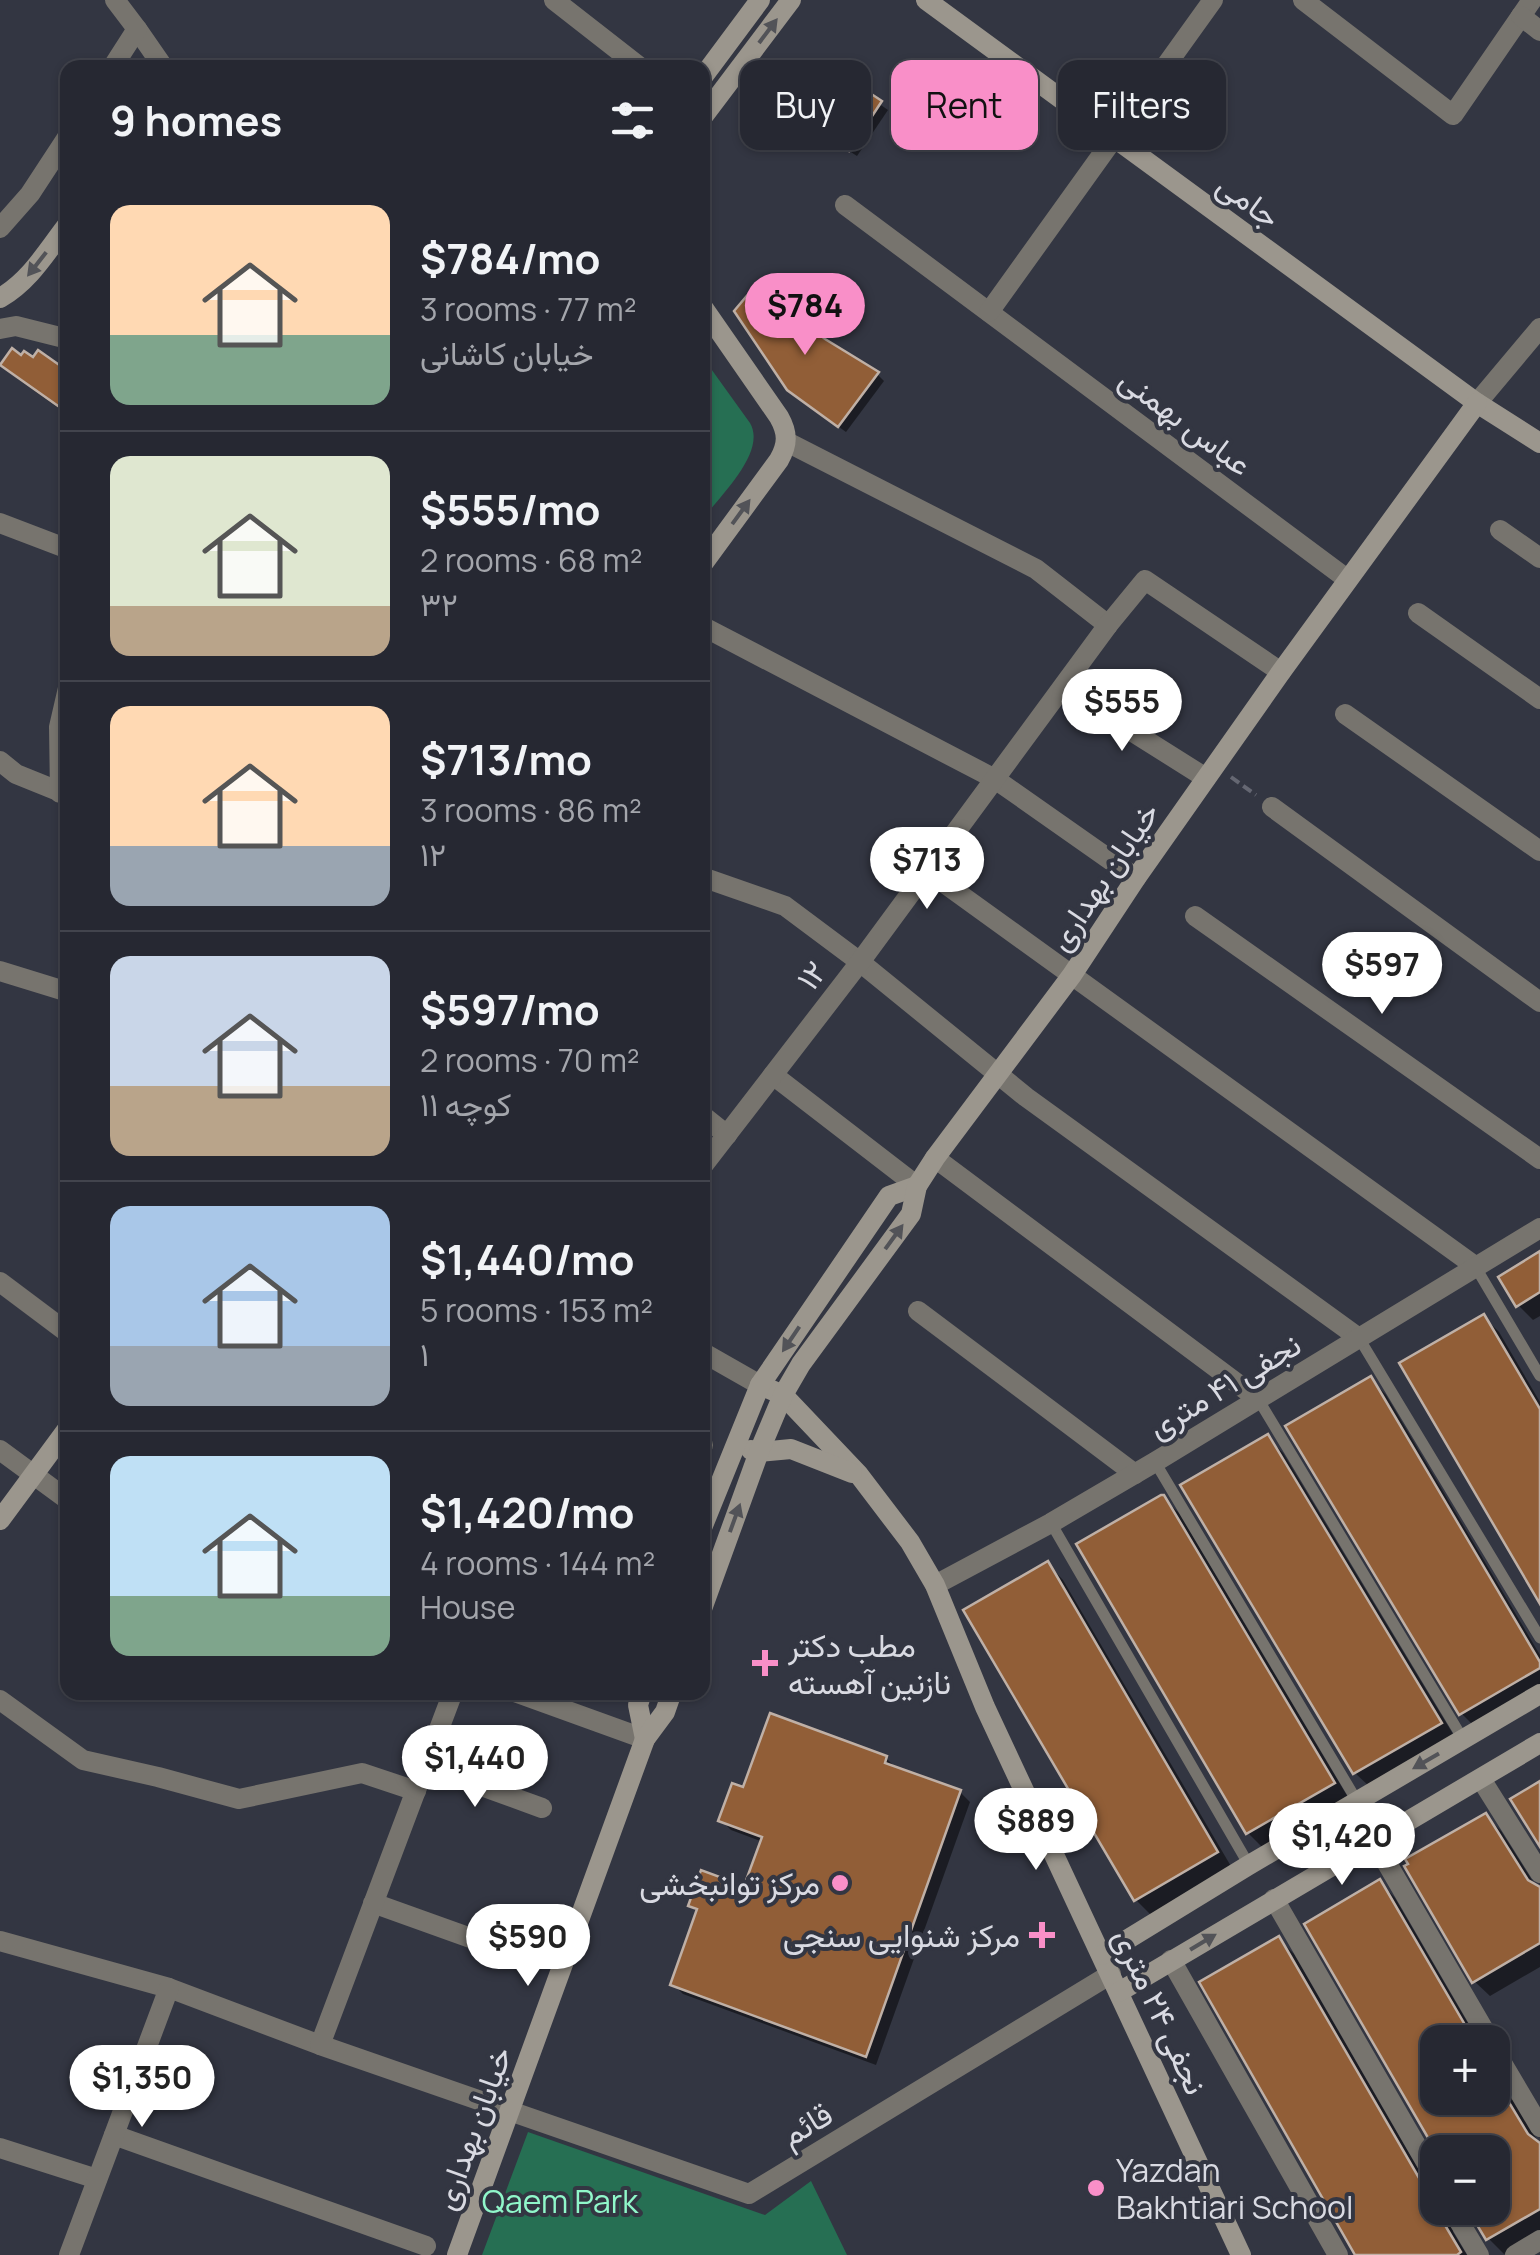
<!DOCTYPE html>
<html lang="en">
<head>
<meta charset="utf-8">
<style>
	body { margin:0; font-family:Manrope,Vazirmatn,sans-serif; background:#2e303a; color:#f1f3f6; height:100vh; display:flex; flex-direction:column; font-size:38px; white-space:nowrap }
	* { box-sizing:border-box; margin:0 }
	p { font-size:32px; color:#a4a6ac }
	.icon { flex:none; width:55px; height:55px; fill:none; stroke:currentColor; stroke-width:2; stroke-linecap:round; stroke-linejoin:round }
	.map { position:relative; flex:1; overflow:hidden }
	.panel { position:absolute; left:60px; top:60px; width:650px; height:1640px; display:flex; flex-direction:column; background:#262832; border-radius:20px; box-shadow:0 2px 8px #0004,0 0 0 2px #42444d }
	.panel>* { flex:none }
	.banner { position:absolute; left:740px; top:60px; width:650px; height:90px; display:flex; gap:20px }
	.fabs { position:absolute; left:1420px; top:2025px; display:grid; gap:20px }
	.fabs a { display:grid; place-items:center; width:90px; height:90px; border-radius:20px; background:#262832; box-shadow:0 2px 8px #0004,0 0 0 2px #42444d; font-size:50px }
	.price { position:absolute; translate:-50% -85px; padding:0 22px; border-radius:35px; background:#fff; color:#222; font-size:32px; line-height:65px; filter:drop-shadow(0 2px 5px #0008) }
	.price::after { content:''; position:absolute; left:50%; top:60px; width:30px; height:22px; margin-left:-15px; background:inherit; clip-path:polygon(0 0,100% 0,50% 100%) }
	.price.selected { background:#f98fc8; color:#111 }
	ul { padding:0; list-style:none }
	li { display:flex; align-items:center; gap:30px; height:250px; padding:0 50px }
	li+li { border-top:2px solid #42444d }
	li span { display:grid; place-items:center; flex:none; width:280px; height:200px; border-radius:20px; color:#555 }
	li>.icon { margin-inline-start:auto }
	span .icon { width:120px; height:120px; fill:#fffc; stroke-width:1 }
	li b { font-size:42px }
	h2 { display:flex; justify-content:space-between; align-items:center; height:120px; padding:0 50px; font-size:42px }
	.chip { padding:0 35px; border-radius:20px; background:#262832; box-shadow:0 2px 8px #0004,0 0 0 2px #42444d; font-size:35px; line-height:90px }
	.chip.selected { background:#f98fc8; color:#111 }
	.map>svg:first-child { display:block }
	.green { fill:#266f53 }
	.shadow { fill:#0007 }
	.building { fill:#915e37; stroke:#bfb0a6; stroke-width:2.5 }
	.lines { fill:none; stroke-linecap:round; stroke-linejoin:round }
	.path { stroke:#656772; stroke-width:4; stroke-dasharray:10 5; stroke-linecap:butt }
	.lane { stroke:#77746e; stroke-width:11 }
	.street { stroke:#77746e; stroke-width:20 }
	.secondary { stroke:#9b968d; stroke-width:20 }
	.oneway { fill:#525358 }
	.poi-dot { fill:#f98fc8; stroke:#333642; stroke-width:4 }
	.labels { text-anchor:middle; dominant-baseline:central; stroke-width:8; stroke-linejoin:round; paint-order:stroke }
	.street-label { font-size:32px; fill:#d9dae2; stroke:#333642 }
	.poi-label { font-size:32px; fill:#d9dae2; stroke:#333642; text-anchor:start }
	.park-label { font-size:32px; fill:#90f7ca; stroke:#333642 }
</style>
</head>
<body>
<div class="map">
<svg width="1540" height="2255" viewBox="0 0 1540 2255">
	<rect width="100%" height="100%" fill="#333642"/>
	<!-- green -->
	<g class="green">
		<path d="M709,366L750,423C767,452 720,496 703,519L702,369Z"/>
		<polygon points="528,2132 765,2215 811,2181 847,2255 482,2255"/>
	</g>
	<!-- shadow -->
	<g class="shadow">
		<polygon points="841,77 888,110 857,156 826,136 828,114"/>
		<polygon points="22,358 63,371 68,375 68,415 19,380 3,365"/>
		<polygon points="877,374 884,381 846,432 797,397"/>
		<polygon points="1540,1254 1540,1316 1533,1320 1518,1305"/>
		<polygon points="1484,1317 1499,1332 1540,1402 1540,1598"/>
		<polygon points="1371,1379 1386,1395 1540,1655 1540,1692 1477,1729 1461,1713"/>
		<polygon points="1267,1437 1283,1453 1456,1739 1371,1788 1355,1773 1183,1486"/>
		<polygon points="1163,1498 1179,1513 1349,1799 1263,1848 1248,1833 1079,1545"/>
		<polygon points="1048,1564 1063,1580 1232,1868 1151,1915 1136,1900"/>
		<polygon points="886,1758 896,1768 960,1792 970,1802 876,2065 683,1994 673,1984 698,1913 690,1905 746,1889 763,1842 731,1830 721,1820 744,1790"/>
		<polygon points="1486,1816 1501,1831 1537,1888 1540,1888 1540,1967 1490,1996 1474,1981"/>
		<polygon points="1380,1882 1395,1898 1479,2042 1438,2042 1438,2098 1492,2098 1492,2065 1540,2145 1540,2233 1504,2254 1488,2238 1471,2210 1461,2210 1453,2218 1453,2232 1467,2255 1359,2255 1279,1939 1294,1954 1435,2198 1438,2208 1492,2208 1492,2152 1439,2152 1308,1924"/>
	</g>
	<!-- building -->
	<g class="building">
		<polygon points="841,74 882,101 849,151 816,129 826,113 819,108"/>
		<polygon points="756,285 825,339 879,372 838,427 787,390 734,311"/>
		<polygon points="12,348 21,355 24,351 33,357 38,350 65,369 60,376 68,381 68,413 0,365"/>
		<polygon points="1540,1251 1540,1292 1516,1307 1498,1277"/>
		<polygon points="1484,1314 1540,1409 1540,1604 1399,1363"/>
		<polygon points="1371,1376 1540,1662 1540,1668 1459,1715 1285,1426"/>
		<polygon points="1268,1434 1442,1723 1353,1774 1180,1485"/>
		<polygon points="1161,1495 1164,1495 1335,1783 1246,1834 1076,1544"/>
		<polygon points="1048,1561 1218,1852 1134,1901 963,1610"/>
		<polygon points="770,1713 887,1756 885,1763 961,1790 866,2057 670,1985 697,1909 688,1906 701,1870 744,1886 762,1837 718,1821 732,1783 743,1787"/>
		<polygon points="1540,1781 1540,1847 1510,1799"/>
		<polygon points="1486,1813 1528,1880 1540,1887 1540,1943 1472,1983 1404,1866 1408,1864 1405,1859"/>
		<polygon points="1380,1879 1475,2042 1438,2042 1438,2098 1492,2098 1492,2074 1528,2134 1540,2143 1540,2209 1486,2240 1467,2208 1492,2208 1492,2152 1438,2152 1438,2155 1304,1924"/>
		<polygon points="1279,1936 1426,2190 1438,2197 1439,2215 1461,2252 1457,2255 1355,2255 1199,1982"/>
	</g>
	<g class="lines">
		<!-- path -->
		<g class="path">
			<polyline points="1231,777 1256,795"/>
			<polyline points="509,1953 541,1967"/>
		</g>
		<!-- lane -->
		<g class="lane">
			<polyline points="1475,1266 1540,1376"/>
			<polyline points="1359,1338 1540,1638"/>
			<polyline points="1258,1399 1463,1739"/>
			<polyline points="1155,1462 1357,1801"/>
			<polyline points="1051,1523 1249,1865"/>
		</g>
		<!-- street -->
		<g class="street">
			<polyline points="554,0 641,68"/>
			<polyline points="1303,0 1453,115 1532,0"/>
			<polyline points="1521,16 1540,31"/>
			<polyline points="137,29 164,68"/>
			<polyline points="112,68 137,29 115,0"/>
			<polyline points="845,205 1347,579"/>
			<polyline points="0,228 30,194 68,136"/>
			<polyline points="989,312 1213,0"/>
			<polyline points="0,329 16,326 68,339"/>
			<polyline points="1477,403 1540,328"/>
			<polyline points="787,442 1036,569 1108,625"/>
			<polyline points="0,523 68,549"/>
			<polyline points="1500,530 1540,558"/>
			<polyline points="1418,613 1540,699"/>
			<polyline points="702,626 995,779 1136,878"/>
			<polyline points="1063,688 1206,778"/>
			<polyline points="1345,714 1540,851"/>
			<polyline points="0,761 16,774 68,795"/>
			<polyline points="60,793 59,727 68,688"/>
			<polyline points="1272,807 1540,1002"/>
			<polyline points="926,870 1475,1266"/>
			<polyline points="702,877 785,906 860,962 1026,1097 1359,1338"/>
			<polyline points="1195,916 1540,1159"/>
			<polyline points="0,971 68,992"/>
			<polyline points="773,1075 917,1186"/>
			<polyline points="702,1115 727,1135"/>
			<polyline points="935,1158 1258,1399"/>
			<polyline points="702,1167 860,962 1108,625 1145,580 1281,672"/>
			<polyline points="0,1282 68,1333"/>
			<polyline points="918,1311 1135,1474"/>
			<polyline points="702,1352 760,1385"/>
			<polyline points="702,1445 703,1445"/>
			<polyline points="0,1450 68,1500"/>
			<polyline points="935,1585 1051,1523 1155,1462 1540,1228"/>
			<polyline points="515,1692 645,1739"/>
			<polyline points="0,1700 83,1760 158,1777 239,1799 362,1773 416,1791"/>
			<polyline points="426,1766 542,1808"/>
			<polyline points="1481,1779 1540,1873"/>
			<polyline points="1374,1841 1491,2042"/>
			<polyline points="1274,1899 1438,2183"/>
			<polyline points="373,1903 493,1946"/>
			<polyline points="0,1941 169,1988 320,2045 749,2194 1111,1974"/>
			<polyline points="1171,1960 1338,2255"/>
			<polyline points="320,2045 453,1692"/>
			<polyline points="1492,2046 1540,2127"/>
			<polyline points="114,2135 426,2246"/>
			<polyline points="0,2148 97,2179"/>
			<polyline points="1451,2208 1479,2255"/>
			<polyline points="69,2255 169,1988"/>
			<polyline points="1515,2255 1540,2240"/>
		</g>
		<!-- secondary -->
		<g class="secondary">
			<polyline points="926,0 1477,403 1540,443"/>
			<polyline points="702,78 760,0"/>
			<polyline points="702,118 791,0"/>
			<path d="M0,298C30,281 47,251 68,224"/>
			<path d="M702,306L779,417C788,433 788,444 779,460L702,565"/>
			<polyline points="760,1385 783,1395 859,1475 910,1542 935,1585 985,1707 1241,2255"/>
			<polyline points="751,1450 759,1452 791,1449 852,1473"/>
			<polyline points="0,1520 68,1428"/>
			<polyline points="702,1528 760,1385 889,1196 917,1186"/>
			<polyline points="702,1609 759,1452 783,1395 801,1364 911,1214 917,1186 935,1158 1072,975 1136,878 1281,672 1477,403"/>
			<polyline points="642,1692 638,1705 645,1739"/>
			<polyline points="1102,1955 1249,1865 1540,1694"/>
			<polyline points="1119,1992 1540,1743"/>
			<polyline points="457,2255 645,1739 665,1712 672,1692"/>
		</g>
	</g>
	<!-- one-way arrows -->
	<defs><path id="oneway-solid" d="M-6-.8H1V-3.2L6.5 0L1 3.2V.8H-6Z" transform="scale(2.5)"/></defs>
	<g class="oneway">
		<use href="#oneway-solid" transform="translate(768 31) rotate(-53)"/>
		<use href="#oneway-solid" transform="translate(37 264) rotate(128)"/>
		<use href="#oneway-solid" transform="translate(741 512) rotate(-54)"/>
		<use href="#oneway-solid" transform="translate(894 1237) rotate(-54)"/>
		<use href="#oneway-solid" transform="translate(791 1339) rotate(124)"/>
		<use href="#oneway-solid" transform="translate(735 1518) rotate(-70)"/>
		<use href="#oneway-solid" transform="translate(1426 1761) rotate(150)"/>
		<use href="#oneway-solid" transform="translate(1203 1942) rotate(-31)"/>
	</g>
	<!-- markers -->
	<g class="poi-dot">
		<path d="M760 1648h10v10h10v10h-10v10h-10v-10h-10v-10h10z"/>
		<circle cx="840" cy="1883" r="10"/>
		<path d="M1037 1920h10v10h10v10h-10v10h-10v-10h-10v-10h10z"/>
		<circle cx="1096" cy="2188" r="10"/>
	</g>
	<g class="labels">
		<!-- street labels -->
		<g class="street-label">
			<text transform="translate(1249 200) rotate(36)">جامی</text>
			<text transform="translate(1186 421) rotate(37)">عباس بهمنی</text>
			<text transform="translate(1103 876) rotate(-56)">خیابان بهداری</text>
			<text transform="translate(811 975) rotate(-53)">۱۲</text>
			<text transform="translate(1224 1385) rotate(-31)">نجفی ۴۱ متری</text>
			<text transform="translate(1161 2011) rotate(65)">نجفی ۲۴ متری</text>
			<text transform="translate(806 2124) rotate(-31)">قائم</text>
			<text transform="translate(472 2128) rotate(-70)">خیابان بهداری</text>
		</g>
		<!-- poi labels -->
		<g class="poi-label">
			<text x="788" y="1645">مطب دکتر<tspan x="788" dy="37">نازنین آهسته</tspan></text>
			<text x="820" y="1883" text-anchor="end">مرکز توانبخشی</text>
			<text x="1020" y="1935" text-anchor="end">مرکز شنوایی سنجی</text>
			<text x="1116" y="2170">Yazdan<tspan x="1116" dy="37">Bakhtiari School</tspan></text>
		</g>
		<!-- park labels -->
		<g class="park-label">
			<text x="560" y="2201">Qaem Park</text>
		</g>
	</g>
</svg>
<div class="fabs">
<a>+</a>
<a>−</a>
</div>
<b class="price selected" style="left:805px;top:358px">$784</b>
<b class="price" style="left:1122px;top:754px">$555</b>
<b class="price" style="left:927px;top:912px">$713</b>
<b class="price" style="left:1382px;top:1017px">$597</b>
<b class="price" style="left:475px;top:1810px">$1,440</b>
<b class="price" style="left:1036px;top:1873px">$889</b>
<b class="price" style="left:1342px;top:1888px">$1,420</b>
<b class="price" style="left:528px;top:1989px">$590</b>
<b class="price" style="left:142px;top:2130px">$1,350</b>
<div class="banner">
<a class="chip">Buy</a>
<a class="chip selected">Rent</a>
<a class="chip">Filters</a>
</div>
<section class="panel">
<h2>9 homes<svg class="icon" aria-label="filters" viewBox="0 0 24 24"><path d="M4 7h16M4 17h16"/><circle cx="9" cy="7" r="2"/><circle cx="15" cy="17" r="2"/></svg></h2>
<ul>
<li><span style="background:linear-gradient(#ffd9b3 65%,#7fa58c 0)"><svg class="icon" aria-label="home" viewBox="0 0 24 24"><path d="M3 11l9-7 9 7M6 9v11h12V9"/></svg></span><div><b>$784/mo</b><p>3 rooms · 77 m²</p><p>خیابان کاشانی</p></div></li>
<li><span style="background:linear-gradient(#dfe7d0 75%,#b9a48a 0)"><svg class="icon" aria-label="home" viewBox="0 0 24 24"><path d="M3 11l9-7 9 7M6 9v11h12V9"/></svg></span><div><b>$555/mo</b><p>2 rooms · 68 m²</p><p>۳۲</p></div></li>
<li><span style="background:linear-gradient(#ffd9b3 70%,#9aa5b1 0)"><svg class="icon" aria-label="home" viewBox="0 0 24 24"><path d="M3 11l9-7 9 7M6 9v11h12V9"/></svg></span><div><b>$713/mo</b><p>3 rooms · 86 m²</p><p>۱۲</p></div></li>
<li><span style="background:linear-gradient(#c9d6e8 65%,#b9a48a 0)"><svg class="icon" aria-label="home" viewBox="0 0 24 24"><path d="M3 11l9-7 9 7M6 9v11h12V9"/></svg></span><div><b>$597/mo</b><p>2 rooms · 70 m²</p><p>کوچه ۱۱</p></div></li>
<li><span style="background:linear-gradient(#a9c7e8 70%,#9aa5b1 0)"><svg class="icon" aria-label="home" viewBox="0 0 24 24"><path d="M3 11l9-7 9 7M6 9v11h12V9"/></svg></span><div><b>$1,440/mo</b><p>5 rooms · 153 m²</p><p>۱</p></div></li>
<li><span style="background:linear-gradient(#bfe0f5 70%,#7fa58c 0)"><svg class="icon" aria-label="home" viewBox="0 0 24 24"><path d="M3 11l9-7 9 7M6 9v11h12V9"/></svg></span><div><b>$1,420/mo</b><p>4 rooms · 144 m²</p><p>House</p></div></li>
</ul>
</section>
</div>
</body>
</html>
